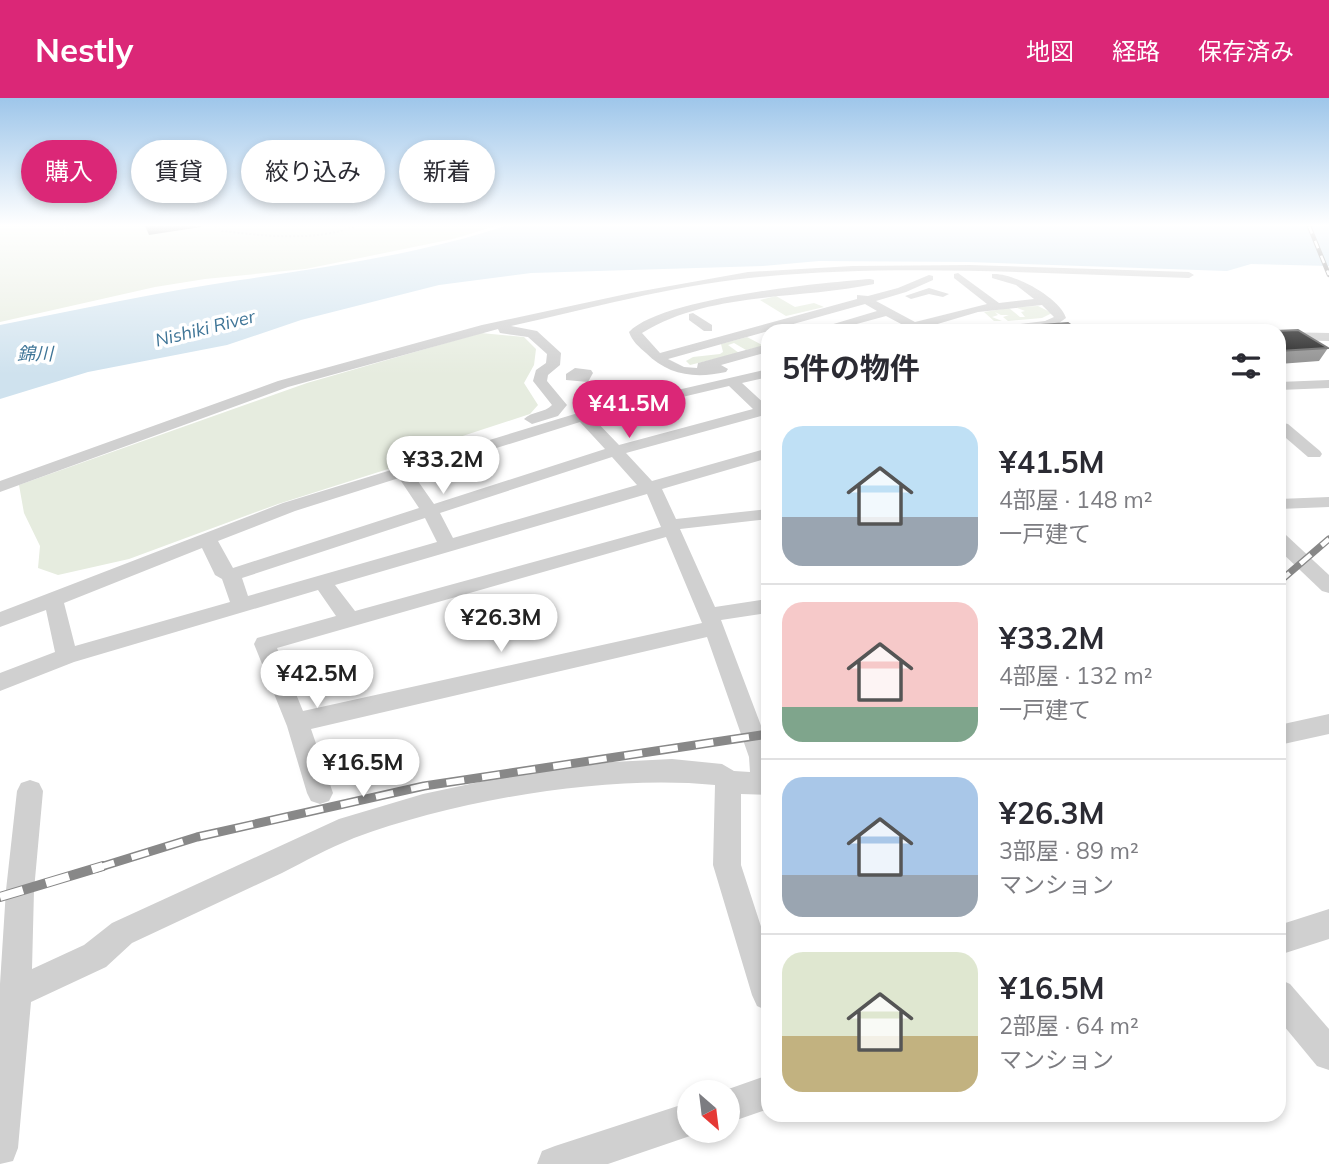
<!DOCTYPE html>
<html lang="ja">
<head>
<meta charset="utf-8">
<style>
	body { margin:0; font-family:Mulish,"Noto Sans JP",sans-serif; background:#f7f7f7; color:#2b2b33; height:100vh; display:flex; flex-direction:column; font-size:26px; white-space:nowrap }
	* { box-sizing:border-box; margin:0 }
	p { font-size:23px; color:#7c7c81 }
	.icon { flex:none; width:38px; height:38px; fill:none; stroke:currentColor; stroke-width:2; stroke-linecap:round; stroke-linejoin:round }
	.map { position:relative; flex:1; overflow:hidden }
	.side { position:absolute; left:761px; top:226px; width:525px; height:798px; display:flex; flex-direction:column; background:#fff; border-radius:21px; box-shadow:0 4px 10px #0003 }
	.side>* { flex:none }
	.banner { position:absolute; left:21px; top:42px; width:635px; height:63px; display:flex; gap:14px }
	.needle { width:46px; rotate:152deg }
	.fabs { position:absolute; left:677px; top:982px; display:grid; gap:14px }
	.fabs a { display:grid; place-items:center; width:63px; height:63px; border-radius:50%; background:#fff; box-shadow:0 4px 10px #0003; font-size:35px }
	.price { position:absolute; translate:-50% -60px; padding:0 16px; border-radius:24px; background:#fff; color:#222; font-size:23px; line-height:46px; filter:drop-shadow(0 2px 4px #0008) }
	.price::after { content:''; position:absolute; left:50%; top:42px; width:21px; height:16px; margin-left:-10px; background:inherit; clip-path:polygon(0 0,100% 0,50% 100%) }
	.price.active { background:#db2777; color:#fff }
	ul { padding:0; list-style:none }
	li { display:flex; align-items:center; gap:21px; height:175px; padding:0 21px }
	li+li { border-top:2px solid #e1e1e2 }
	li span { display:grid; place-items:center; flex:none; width:196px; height:140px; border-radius:21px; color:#555 }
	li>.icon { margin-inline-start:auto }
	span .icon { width:84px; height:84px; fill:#fffc; stroke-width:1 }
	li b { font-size:30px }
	h2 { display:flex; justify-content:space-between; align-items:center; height:84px; padding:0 21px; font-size:30px }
	.tag { padding:0 24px; border-radius:32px; background:#fff; box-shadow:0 4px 10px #0003; font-size:24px; line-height:63px }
	.tag.active { background:#db2777; color:#fff }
	header { display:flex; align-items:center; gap:42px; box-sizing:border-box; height:98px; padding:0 35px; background:#db2777; color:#fff }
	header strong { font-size:33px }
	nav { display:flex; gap:38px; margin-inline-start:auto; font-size:24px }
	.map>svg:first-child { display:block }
	.green { fill:#e6ecdf }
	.water { fill:#cfe2ee }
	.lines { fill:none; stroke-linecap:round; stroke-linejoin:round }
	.path { stroke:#cdcdcd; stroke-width:2; stroke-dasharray:2 2; stroke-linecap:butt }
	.minor { fill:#d0d0d0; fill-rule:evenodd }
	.rail-far3-casing { stroke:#888; stroke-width:4.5 }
	.rail-far2-casing { stroke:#888; stroke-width:7 }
	.rail-far1-casing { stroke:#888; stroke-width:9 }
	.rail-casing { stroke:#888; stroke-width:10 }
	.rail-far3 { stroke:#fff; stroke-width:2.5; stroke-dasharray:8; stroke-linecap:butt }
	.rail-far2 { stroke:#fff; stroke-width:4.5; stroke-dasharray:14; stroke-linecap:butt }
	.rail-far1 { stroke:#fff; stroke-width:6; stroke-dasharray:18; stroke-linecap:butt }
	.rail { stroke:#fff; stroke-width:8; stroke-dasharray:24; stroke-linecap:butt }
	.wall { fill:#8c8c8c }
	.shaded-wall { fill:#5f5f5f }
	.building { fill:#1a1a1a; stroke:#5f5f5f; stroke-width:2 }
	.labels { text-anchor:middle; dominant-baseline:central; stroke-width:7; stroke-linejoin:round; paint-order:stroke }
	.far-water-label { font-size:18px; font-style:italic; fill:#3f7597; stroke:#fff }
</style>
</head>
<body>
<header>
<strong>Nestly</strong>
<nav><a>地図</a><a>経路</a><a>保存済み</a></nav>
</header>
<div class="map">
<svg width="1329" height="1066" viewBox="0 0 1329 1066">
	<rect width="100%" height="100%" fill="#fff"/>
	<!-- green -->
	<g class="green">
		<polygon points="0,128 64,128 64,139 65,128 496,128 453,141 360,160 305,171 205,181 155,189 0,224"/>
		<polygon points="776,198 795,209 814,205 824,209 786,218 760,202"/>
		<polygon points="1038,208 1052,215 1042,220 1008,223 1003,219 1009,217 1001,217 995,214 998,217 992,219 1002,223 994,223 984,214 1009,210 1020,219 1025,219 1021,214 1025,213 1015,209"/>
		<polygon points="481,235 524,239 536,251 534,267 524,285 538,307 530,316 432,348 407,365 278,406 129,461 58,477 38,470 40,448 24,415 19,387 307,285"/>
		<polygon points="747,239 764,248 746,252 734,245 728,247 739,255 690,267 686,263 693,259 720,256 723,254 721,246"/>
	</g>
	<!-- water -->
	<path class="water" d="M505,128H1329V168L1251,166L1227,173L969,164L819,163L763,168L531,175L439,187L301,222L227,247L88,274L0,301V227C80,211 160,194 240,182C328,169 420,156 505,128Z"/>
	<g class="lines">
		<!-- path -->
		<path class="path" d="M215,128L222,133C268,138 312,144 357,128"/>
		<!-- minor -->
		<g class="minor">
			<path d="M970,167L1189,174L1194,177L1189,180C1043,176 895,165 749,180C672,188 587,211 511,228L537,233L561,255L560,267L548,277L547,283L567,307L558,318L532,326L524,321C532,313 545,315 552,307L533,283L536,272L546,265L547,256L528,239L500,235L498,231L288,289L0,394V383L278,283L482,227L631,195L748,174L853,168Z"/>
			<path d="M958,175L999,205L1034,201L1016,187L992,180V176C1013,174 1060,200 1066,220L1059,225L1097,229L1103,233L1043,230L989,233L995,229L1045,223L1054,219L1042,207L978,214L914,233H890L903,227L886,218L831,233H810L877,213L865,206L668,261L684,269L697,270L698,265L768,246V254L721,267L728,271L726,274C694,281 668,277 646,255C639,249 632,243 629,234C662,200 819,185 870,181L874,182V186C798,202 710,193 642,235L660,255L857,201V197L868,198L898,190L929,177L933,178V182L906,194L876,203L915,224L987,206L954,180V176Z"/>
			<polygon points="929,190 949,196 943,199 929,196 911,201 905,198"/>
			<polygon points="693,215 712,227 712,233 704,233 689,222 689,216"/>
			<polygon points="1279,234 1329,235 1329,243 1279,242"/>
			<polygon points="575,270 591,272 593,275 588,284 566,282 566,276"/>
			<path d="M768,271V279L742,285L768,309V321L761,318L626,355L652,383L768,350V360L662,391L676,421L768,411V421L680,431L715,509L768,501V515L721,522L768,646V697L741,696V767L768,850V913L757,908L752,897L713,767L715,687C607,676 456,702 354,740C329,750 305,763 282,775C232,798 182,822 132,845L106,869L31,904L18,1050L13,1063L0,1066V886L6,792L17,693L21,685L30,682L39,685L43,693L34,792L32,871L84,847L112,825L339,721L423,696L503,679L612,664L672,661L722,666L734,673L750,674L749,659L707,539L311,631L333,695L329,703L320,706L311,703L307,695L287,628L254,546L257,540L336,518L318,492L74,564L0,593V575L55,554L46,512L0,529V514L283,405L578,315ZM729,288L753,311L619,347L593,320ZM580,324L605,351L434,406L413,376ZM612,359L637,387L453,440L440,415ZM399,380L419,410L233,470L218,443L295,413ZM647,396L661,429L355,513L335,487ZM425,420L437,444L248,498L242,480ZM666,439L702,525L303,613L277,550ZM202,450L215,477L222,481L230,504L75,548L64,505Z"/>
			<polygon points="1329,282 1329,290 1279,292 1279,284"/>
			<polygon points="595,287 608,294 603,301 589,304 575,297 579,290"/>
			<polygon points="1279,324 1288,326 1320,353 1322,356 1320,359 1308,359 1279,334"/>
			<polygon points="1329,399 1329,409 1279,411 1279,401"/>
			<polygon points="1279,435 1286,437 1329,477 1329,495 1322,493 1279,452"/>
			<polygon points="1329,616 1329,636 1279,647 1279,627"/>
			<polygon points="1329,811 1329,841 1279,857 1279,827"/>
			<polygon points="1279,881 1290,886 1329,931 1329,972 1317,968 1279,922"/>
			<polygon points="768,977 768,1011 728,1025 728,994 720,994"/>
			<polygon points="690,1004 690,1032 703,1032 690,1038 608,1066 537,1066 542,1053 555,1048"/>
		</g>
		<!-- rail-far3 casing -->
		<g class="rail-far3-casing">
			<polyline id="rail-far3" points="1309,128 1329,177"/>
		</g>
		<!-- rail-far2 casing -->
		<g class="rail-far2-casing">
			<polyline id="rail-far2" points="1279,484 1329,441"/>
		</g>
		<!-- rail-far1 casing -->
		<g class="rail-far1-casing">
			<polyline id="rail-far1" points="97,770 197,739 424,688 768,636"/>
		</g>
		<!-- rail casing -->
		<g class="rail-casing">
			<polyline id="rail" points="0,799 103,768"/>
		</g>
		<!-- rail-far3 -->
		<use href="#rail-far3" class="rail-far3"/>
		<!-- rail-far2 -->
		<use href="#rail-far2" class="rail-far2"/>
		<!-- rail-far1 -->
		<use href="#rail-far1" class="rail-far1"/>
		<!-- rail -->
		<use href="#rail" class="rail"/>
	</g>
	<!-- wall -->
	<g class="wall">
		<polygon points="1026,228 1079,233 1024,233"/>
		<polygon points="1269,228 1275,233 1298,232 1328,250 1319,263 1279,266 1279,233 1209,233 1210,231"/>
	</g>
	<!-- shaded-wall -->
	<polygon class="shaded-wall" points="145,128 201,128 201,129 149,137"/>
	<!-- building -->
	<g class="building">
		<polygon points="1068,225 1079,233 1032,233 1026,228"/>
		<polygon points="1269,228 1275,233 1298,232 1328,250 1279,253 1279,233 1213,233 1210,231"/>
	</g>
	<!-- sky -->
	<linearGradient id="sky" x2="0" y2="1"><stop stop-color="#9ec6ea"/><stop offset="0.46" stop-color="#fff"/><stop offset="1" stop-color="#fff" stop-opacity="0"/></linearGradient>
	<rect width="1329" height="277" fill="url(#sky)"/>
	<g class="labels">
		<!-- far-water labels -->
		<g class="far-water-label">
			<text transform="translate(205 230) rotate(-14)">Nishiki River</text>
			<text x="35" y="255">錦川</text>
		</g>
	</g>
</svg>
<div class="fabs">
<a><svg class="needle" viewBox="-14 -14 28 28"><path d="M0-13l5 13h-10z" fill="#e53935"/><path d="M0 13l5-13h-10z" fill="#7c7c81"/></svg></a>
</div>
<b class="price active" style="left:629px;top:342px">¥41.5M</b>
<b class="price" style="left:443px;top:398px">¥33.2M</b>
<b class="price" style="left:501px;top:556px">¥26.3M</b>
<b class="price" style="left:317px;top:612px">¥42.5M</b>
<b class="price" style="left:363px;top:701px">¥16.5M</b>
<div class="banner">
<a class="tag active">購入</a>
<a class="tag">賃貸</a>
<a class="tag">絞り込み</a>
<a class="tag">新着</a>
</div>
<section class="side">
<h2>5件の物件<svg class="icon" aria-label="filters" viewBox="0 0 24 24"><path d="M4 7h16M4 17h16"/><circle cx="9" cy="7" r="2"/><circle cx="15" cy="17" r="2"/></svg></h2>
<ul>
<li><span style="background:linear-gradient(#bfe0f5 65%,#9aa5b1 0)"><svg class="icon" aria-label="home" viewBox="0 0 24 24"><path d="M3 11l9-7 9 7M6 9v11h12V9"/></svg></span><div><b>¥41.5M</b><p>4部屋 · 148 m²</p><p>一戸建て</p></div></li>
<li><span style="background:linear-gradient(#f6c9c9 75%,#7fa58c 0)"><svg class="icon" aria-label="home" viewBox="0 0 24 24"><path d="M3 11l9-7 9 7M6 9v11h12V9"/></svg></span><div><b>¥33.2M</b><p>4部屋 · 132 m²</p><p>一戸建て</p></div></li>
<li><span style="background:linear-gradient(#a9c7e8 70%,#9aa5b1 0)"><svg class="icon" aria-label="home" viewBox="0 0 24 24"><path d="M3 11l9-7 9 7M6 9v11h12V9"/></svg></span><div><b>¥26.3M</b><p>3部屋 · 89 m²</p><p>マンション</p></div></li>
<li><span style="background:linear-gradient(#dfe7d0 60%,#c2b280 0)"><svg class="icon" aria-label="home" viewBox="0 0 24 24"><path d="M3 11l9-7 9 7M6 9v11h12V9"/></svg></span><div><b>¥16.5M</b><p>2部屋 · 64 m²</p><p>マンション</p></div></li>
</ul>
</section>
</div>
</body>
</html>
